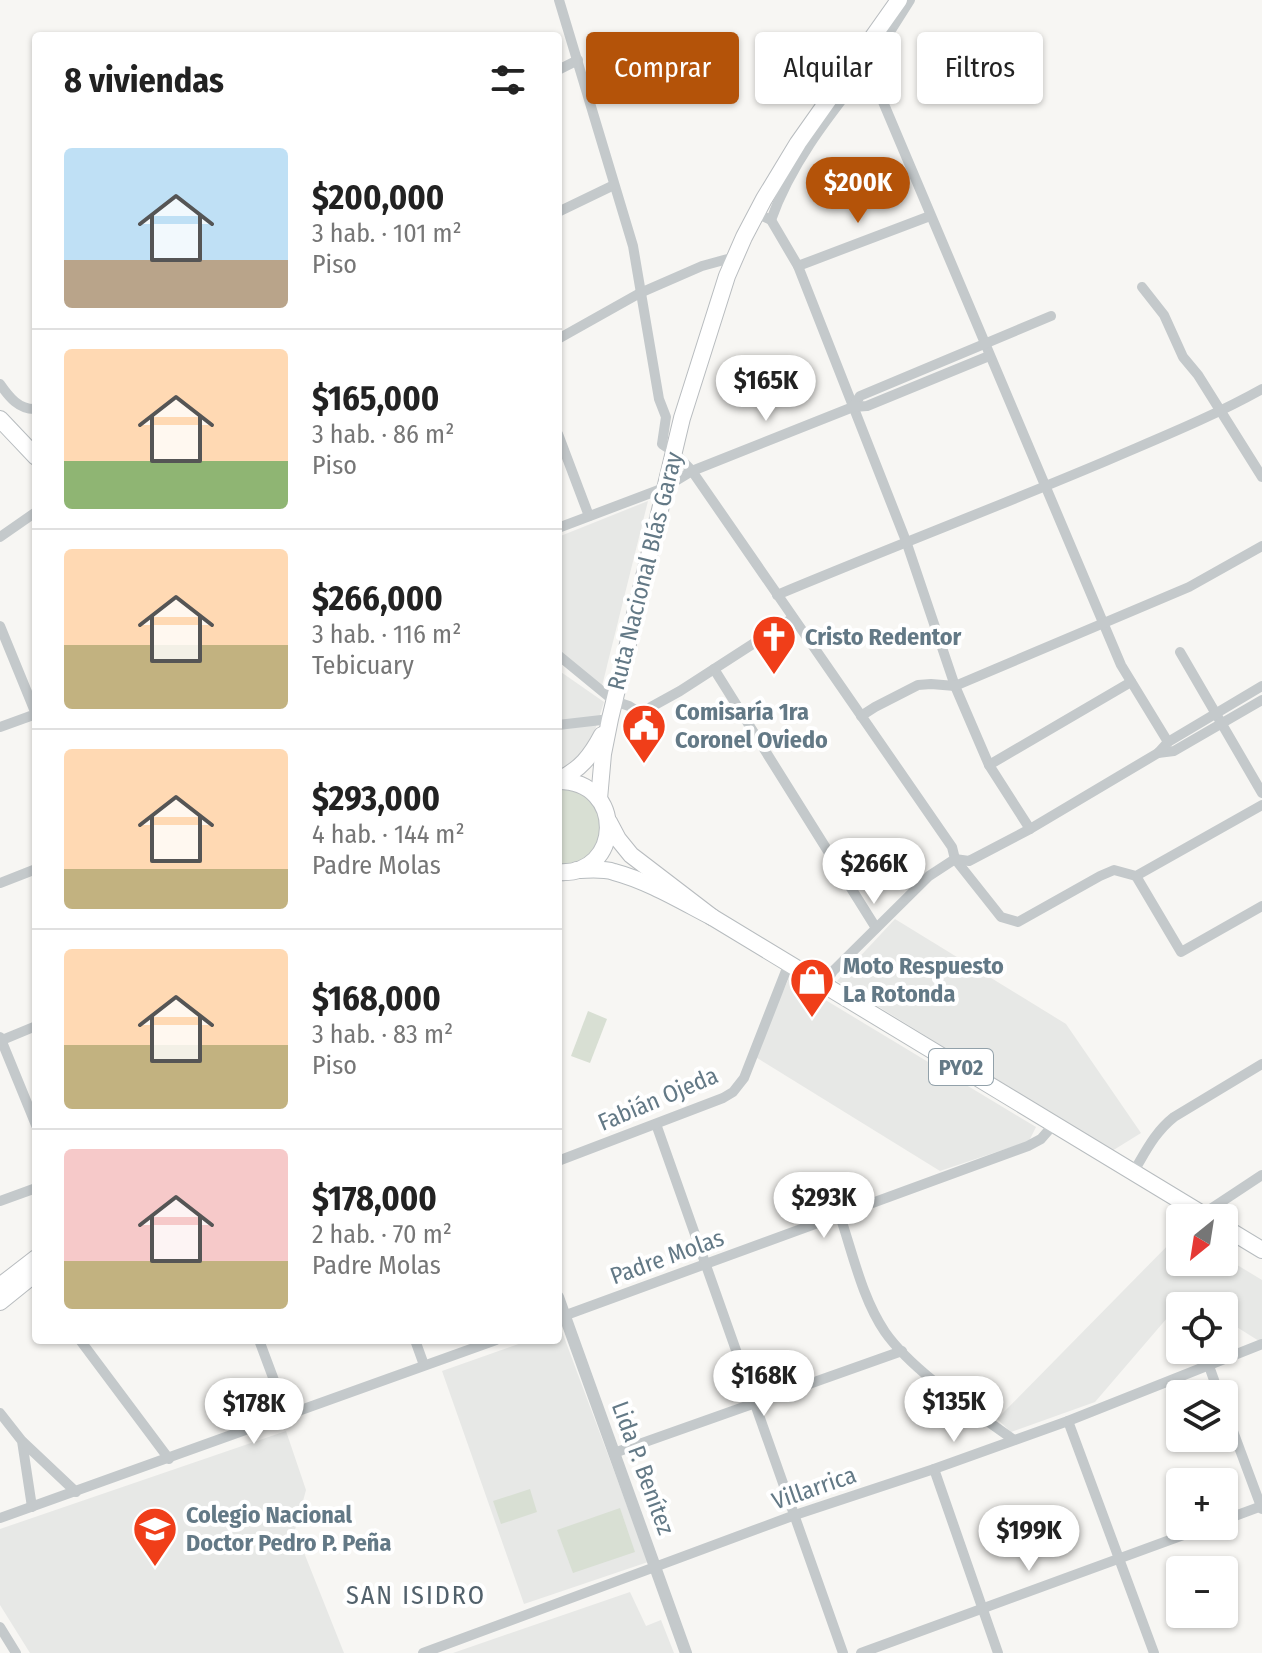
<!DOCTYPE html>
<html lang="es">
<head>
<meta charset="utf-8">
<style>
	body { margin:0; font-family:"Fira Sans Condensed",sans-serif; background:#f2f2f2; color:#222; height:100vh; display:flex; flex-direction:column; font-size:30px; white-space:nowrap }
	* { box-sizing:border-box; margin:0 }
	p { font-size:26px; color:#767676 }
	.icon { flex:none; width:44px; height:44px; fill:none; stroke:currentColor; stroke-width:2; stroke-linecap:round; stroke-linejoin:round }
	.map { position:relative; flex:1; overflow:hidden }
	.details { position:absolute; left:32px; top:32px; width:530px; height:1312px; display:flex; flex-direction:column; background:#fff; border-radius:8px; box-shadow:0 2px 6px #0004 }
	.details>* { flex:none }
	.hud { position:absolute; left:586px; top:32px; width:556px; height:72px; display:flex; gap:16px }
	.needle { width:52px; rotate:210deg }
	.tools { position:absolute; left:1166px; top:1204px; display:grid; gap:16px }
	.tools a { display:grid; place-items:center; width:72px; height:72px; border-radius:8px; background:#fff; box-shadow:0 2px 6px #0004; font-size:40px }
	.price { position:absolute; translate:-50% -68px; padding:0 18px; border-radius:28px; background:#fff; color:#222; font-size:26px; line-height:52px; filter:drop-shadow(0 2px 4px #0008) }
	.price::after { content:''; position:absolute; left:50%; top:48px; width:24px; height:18px; margin-left:-12px; background:inherit; clip-path:polygon(0 0,100% 0,50% 100%) }
	.price.selected { background:#b45309; color:#fff }
	ul { padding:0; list-style:none }
	li { display:flex; align-items:center; gap:24px; height:200px; padding:0 32px }
	li+li { border-top:2px solid #e0e0e0 }
	li span { display:grid; place-items:center; flex:none; width:224px; height:160px; border-radius:8px; color:#555 }
	li>.icon { margin-inline-start:auto }
	span .icon { width:96px; height:96px; fill:#fffc; stroke-width:1 }
	li b { font-size:34px }
	h2 { display:flex; justify-content:space-between; align-items:center; height:96px; padding:0 32px; font-size:34px }
	.chip { padding:0 28px; border-radius:8px; background:#fff; box-shadow:0 2px 6px #0004; font-size:28px; line-height:72px }
	.chip.selected { background:#b45309; color:#fff }
	.map>svg:first-child { display:block }
	.built { fill:#e7e8e6 }
	.green { fill:#d8dfd3 }
	.lines { fill:none; stroke-linecap:round; stroke-linejoin:round }
	.primary-casing { stroke:#b7bcbf; stroke-width:18 }
	.trunk-casing { stroke:#b8bcbf; stroke-width:18 }
	.minor { stroke:#c4c9cb; stroke-width:10 }
	.tertiary { stroke:#c4c9cb; stroke-width:12 }
	.primary { stroke:#fff; stroke-width:16 }
	.trunk { stroke:#fff; stroke-width:16 }
	.labels { text-anchor:middle; dominant-baseline:central; stroke-width:8; stroke-linejoin:round; paint-order:stroke }
	.shield { fill:#fff; stroke:#92a1aa; stroke-width:2 }
	.shield-label { font-size:22px; font-weight:bold; fill:#637986 }
	.street-label { font-size:24px; fill:#637986; stroke:#fff }
	.poi-label { font-size:24px; font-weight:bold; fill:#637986; stroke:#fff; text-anchor:start }
	.neighbourhood-label { font-size:26px; letter-spacing:2px; fill:#52616b; stroke:#fff }
</style>
</head>
<body>
<div class="map">
<svg width="1262" height="1653" viewBox="0 0 1262 1653">
	<rect width="100%" height="100%" fill="#f7f6f3"/>
	<!-- built -->
	<g class="built">
		<polygon points="648,501 602,686 558,656 558,537"/>
		<polygon points="558,670 604,702 595,730 579,758 558,770"/>
		<polygon points="895,919 1066,1024 1141,1133 1112,1151 837,981"/>
		<polygon points="789,978 1036,1127 1029,1141 940,1171 754,1056"/>
		<polygon points="1180,1233 1180,1262 1224,1262 1224,1257 1262,1280 1262,1340 1259,1341 1224,1319 1224,1306 1203,1306 1186,1296 1095,1402 1011,1432 997,1419"/>
		<polygon points="561,1329 648,1562 524,1604 442,1371 530,1340 558,1340 558,1330"/>
		<polygon points="286,1431 306,1490 295,1530 344,1653 30,1653 0,1605 0,1529"/>
		<polygon points="630,1592 646,1626 661,1620 674,1653 453,1653"/>
	</g>
	<!-- green -->
	<g class="green">
		<path d="M558,786L582,791L600,812C600,820 602,831 600,839C596,859 575,862 558,866Z"/>
		<polygon points="588,1011 607,1019 590,1063 571,1056"/>
		<polygon points="530,1489 537,1512 501,1524 493,1501"/>
		<polygon points="620,1508 635,1552 573,1573 557,1530"/>
	</g>
	<g class="lines">
		<!-- primary casing -->
		<g class="primary-casing">
			<g id="primary">
				<polyline points="0,419 36,457"/>
				<path d="M577,870C589,870 602,868 614,872C648,881 681,901 712,917L1209,1218"/>
				<polyline points="1224,1227 1262,1250"/>
			</g>
		</g>
		<!-- trunk casing -->
		<g class="trunk-casing">
			<g id="trunk">
				<path d="M558,780C580,770 591,756 602,735"/>
				<path d="M558,781C626,780 623,877 558,872"/>
				<polyline points="599,799 603,754 610,719 682,418 727,276 744,237 764,199 798,143 899,0"/>
				<polyline points="609,822 618,839 631,855 712,917"/>
				<polyline points="0,1286 36,1258"/>
				<polyline points="0,1302 36,1273"/>
			</g>
		</g>
		<!-- minor -->
		<g class="minor">
			<polyline points="559,0 633,246 659,399 666,417 662,444 674,452 692,471 952,847 955,859 1001,917 1018,922 1100,876 1114,870 1136,876 1262,805"/>
			<polyline points="850,68 869,81 878,90 1121,665 1168,742"/>
			<polyline points="558,70 578,60"/>
			<polyline points="869,81 867,68 910,0"/>
			<polyline points="558,212 614,185"/>
			<polyline points="756,213 771,220 798,266 906,541 955,686 989,765 1030,829"/>
			<path d="M771,220C790,166 825,121 861,75"/>
			<polyline points="798,266 930,216"/>
			<polyline points="1142,287 1164,315 1183,357 1198,375 1262,477"/>
			<polyline points="558,339 640,293 702,266 735,257"/>
			<path d="M0,384C9,397 19,410 36,409"/>
			<polyline points="853,407 860,396 1051,316"/>
			<polyline points="558,434 589,516"/>
			<polyline points="558,528 664,488 692,471 853,407 867,406 989,356"/>
			<polyline points="0,537 36,512"/>
			<path d="M777,595C887,549 997,507 1106,461C1159,438 1212,417 1262,389"/>
			<polyline points="0,626 36,714 0,727"/>
			<polyline points="1180,652 1262,793"/>
			<polyline points="558,655 614,701 629,706 643,715 651,707 680,691 793,618"/>
			<polyline points="714,669 876,928"/>
			<polyline points="861,716 875,707 918,685 931,684 955,686 1189,587 1262,546"/>
			<polyline points="558,725 610,719"/>
			<polyline points="1158,753 1174,751 1262,700"/>
			<polyline points="989,765 1131,682"/>
			<polyline points="1136,876 1181,952 1262,906"/>
			<polyline points="0,883 36,869"/>
			<polyline points="825,984 833,971 929,876 955,859 969,861 1030,829 1158,753 1168,742 1262,686"/>
			<polyline points="0,1037 36,1125"/>
			<polyline points="0,1041 36,1026"/>
			<polyline points="656,1124 843,1653"/>
			<polyline points="558,1161 723,1098 733,1092 744,1078 789,963"/>
			<path d="M1134,1171C1146,1151 1155,1132 1174,1117L1262,1064"/>
			<polyline points="0,1201 36,1188"/>
			<polyline points="1203,1214 1262,1175"/>
			<path d="M840,1216C853,1254 862,1298 885,1332C913,1372 974,1411 1014,1440"/>
			<polyline points="558,1318 1028,1146 1041,1139 1054,1124"/>
			<polyline points="80,1340 169,1459"/>
			<polyline points="259,1340 287,1415"/>
			<polyline points="415,1340 424,1365"/>
			<polyline points="1209,1366 1219,1394"/>
			<polyline points="1224,1407 1262,1509"/>
			<polyline points="0,1413 22,1441 32,1507"/>
			<polyline points="1068,1421 1154,1653"/>
			<polyline points="23,1442 76,1492"/>
			<polyline points="614,1453 902,1351"/>
			<polyline points="934,1469 998,1653"/>
			<polyline points="0,1518 496,1340"/>
			<polyline points="1224,1520 1262,1506"/>
			<polyline points="0,1627 16,1653"/>
			<polyline points="423,1653 795,1515 934,1469 1068,1421 1262,1344"/>
			<polyline points="861,1653 1208,1526"/>
		</g>
		<!-- tertiary -->
		<polyline class="tertiary" points="558,1297 686,1653"/>
		<!-- primary -->
		<use href="#primary" class="primary"/>
		<!-- trunk -->
		<use href="#trunk" class="trunk"/>
	</g>
	<!-- icons -->
	<defs>
		<g id="church-pin" transform="scale(2.3)"><path d="M0 17L-7.5 6A9.5 9.5 0 1 1 7.5 6Z" fill="#f03e19" stroke="#fff"/><path d="M-1.2-6h2.4v3.5h3.3v2.4h-3.3V6h-2.4V-.1h-3.3v-2.4h3.3Z" fill="#fff"/></g>
		<g id="civic-pin" transform="scale(2.3)"><path d="M0 17L-7.5 6A9.5 9.5 0 1 1 7.5 6Z" fill="#f03e19" stroke="#fff"/><path d="M-.6-6.5H3V-4.5H.6V-3L4-1V1h2V6H-6V1h2V-1L-.6-3ZM-1.2 2.5V6h2.4V2.5Z" fill="#fff"/></g>
		<g id="shop-pin" transform="scale(2.3)"><path d="M0 17L-7.5 6A9.5 9.5 0 1 1 7.5 6Z" fill="#f03e19" stroke="#fff"/><path d="M-5-2.5h2.3a2.7 3.5 0 0 1 5.4 0H5L5.5 6h-11ZM-1.5-2.5h3a1.5 2.3 0 0 0-3 0Z" fill="#fff"/></g>
		<g id="school-pin" transform="scale(2.3)"><path d="M0 17L-7.5 6A9.5 9.5 0 1 1 7.5 6Z" fill="#f03e19" stroke="#fff"/><path d="M0-5L7-2L0 1L-7-2ZM-4 1L0 2.5L4 1V4Q0 6-4 4Z" fill="#fff"/></g>
	</defs>
	<g fill-rule="evenodd">
		<use href="#church-pin" x="774" y="637"/>
		<use href="#civic-pin" x="644" y="726"/>
		<use href="#shop-pin" x="812" y="980"/>
		<use href="#school-pin" x="155" y="1529"/>
	</g>
	<g class="labels">
		<!-- shield labels -->
		<rect class="shield" x="929" y="1049" width="64" height="36" rx="6"/>
		<g class="shield-label">
			<text x="961" y="1067">PY02</text>
		</g>
		<!-- street labels -->
		<g class="street-label">
			<text transform="translate(645 571) rotate(-76)">Ruta Nacional Blás Garay</text>
			<text transform="translate(658 1099) rotate(-23)">Fabián Ojeda</text>
			<text transform="translate(667 1257) rotate(-20)">Padre Molas</text>
			<text transform="translate(643 1468) rotate(70)">Lida P. Benítez</text>
			<text transform="translate(814 1488) rotate(-19)">Villarrica</text>
		</g>
		<!-- poi labels -->
		<g class="poi-label">
			<text x="805" y="637">Cristo Redentor</text>
			<text x="675" y="712">Comisaría 1ra<tspan x="675" dy="28">Coronel Oviedo</tspan></text>
			<text x="843" y="966">Moto Respuesto<tspan x="843" dy="28">La Rotonda</tspan></text>
			<text x="186" y="1515">Colegio Nacional<tspan x="186" dy="28">Doctor Pedro P. Peña</tspan></text>
		</g>
		<!-- neighbourhood labels -->
		<g class="neighbourhood-label">
			<text x="416" y="1595">SAN ISIDRO</text>
		</g>
	</g>
</svg>
<div class="tools">
<a><svg class="needle" viewBox="-14 -14 28 28"><path d="M0-13l5 13h-10z" fill="#e53935"/><path d="M0 13l5-13h-10z" fill="#767676"/></svg></a>
<a><svg class="icon" aria-label="locate" viewBox="0 0 24 24"><circle cx="12" cy="12" r="6"/><path d="M12 2v4M12 18v4M2 12h4M18 12h4"/></svg></a>
<a><svg class="icon" aria-label="layers" viewBox="0 0 24 24"><path d="M12 4l9 5-9 5-9-5zM3 14l9 5 9-5"/></svg></a>
<a>+</a>
<a>−</a>
</div>
<b class="price selected" style="left:858px;top:225px">$200K</b>
<b class="price" style="left:766px;top:423px">$165K</b>
<b class="price" style="left:874px;top:906px">$266K</b>
<b class="price" style="left:824px;top:1240px">$293K</b>
<b class="price" style="left:764px;top:1418px">$168K</b>
<b class="price" style="left:954px;top:1444px">$135K</b>
<b class="price" style="left:254px;top:1446px">$178K</b>
<b class="price" style="left:1029px;top:1573px">$199K</b>
<div class="hud">
<a class="chip selected">Comprar</a>
<a class="chip">Alquilar</a>
<a class="chip">Filtros</a>
</div>
<section class="details">
<h2>8 viviendas<svg class="icon" aria-label="filters" viewBox="0 0 24 24"><path d="M4 7h16M4 17h16"/><circle cx="9" cy="7" r="2"/><circle cx="15" cy="17" r="2"/></svg></h2>
<ul>
<li><span style="background:linear-gradient(#bfe0f5 70%,#b9a48a 0)"><svg class="icon" aria-label="home" viewBox="0 0 24 24"><path d="M3 11l9-7 9 7M6 9v11h12V9"/></svg></span><div><b>$200,000</b><p>3 hab. · 101 m²</p><p>Piso</p></div></li>
<li><span style="background:linear-gradient(#ffd9b3 70%,#8fb573 0)"><svg class="icon" aria-label="home" viewBox="0 0 24 24"><path d="M3 11l9-7 9 7M6 9v11h12V9"/></svg></span><div><b>$165,000</b><p>3 hab. · 86 m²</p><p>Piso</p></div></li>
<li><span style="background:linear-gradient(#ffd9b3 60%,#c2b280 0)"><svg class="icon" aria-label="home" viewBox="0 0 24 24"><path d="M3 11l9-7 9 7M6 9v11h12V9"/></svg></span><div><b>$266,000</b><p>3 hab. · 116 m²</p><p>Tebicuary</p></div></li>
<li><span style="background:linear-gradient(#ffd9b3 75%,#c2b280 0)"><svg class="icon" aria-label="home" viewBox="0 0 24 24"><path d="M3 11l9-7 9 7M6 9v11h12V9"/></svg></span><div><b>$293,000</b><p>4 hab. · 144 m²</p><p>Padre Molas</p></div></li>
<li><span style="background:linear-gradient(#ffd9b3 60%,#c2b280 0)"><svg class="icon" aria-label="home" viewBox="0 0 24 24"><path d="M3 11l9-7 9 7M6 9v11h12V9"/></svg></span><div><b>$168,000</b><p>3 hab. · 83 m²</p><p>Piso</p></div></li>
<li><span style="background:linear-gradient(#f6c9c9 70%,#c2b280 0)"><svg class="icon" aria-label="home" viewBox="0 0 24 24"><path d="M3 11l9-7 9 7M6 9v11h12V9"/></svg></span><div><b>$178,000</b><p>2 hab. · 70 m²</p><p>Padre Molas</p></div></li>
</ul>
</section>
</div>
</body>
</html>
